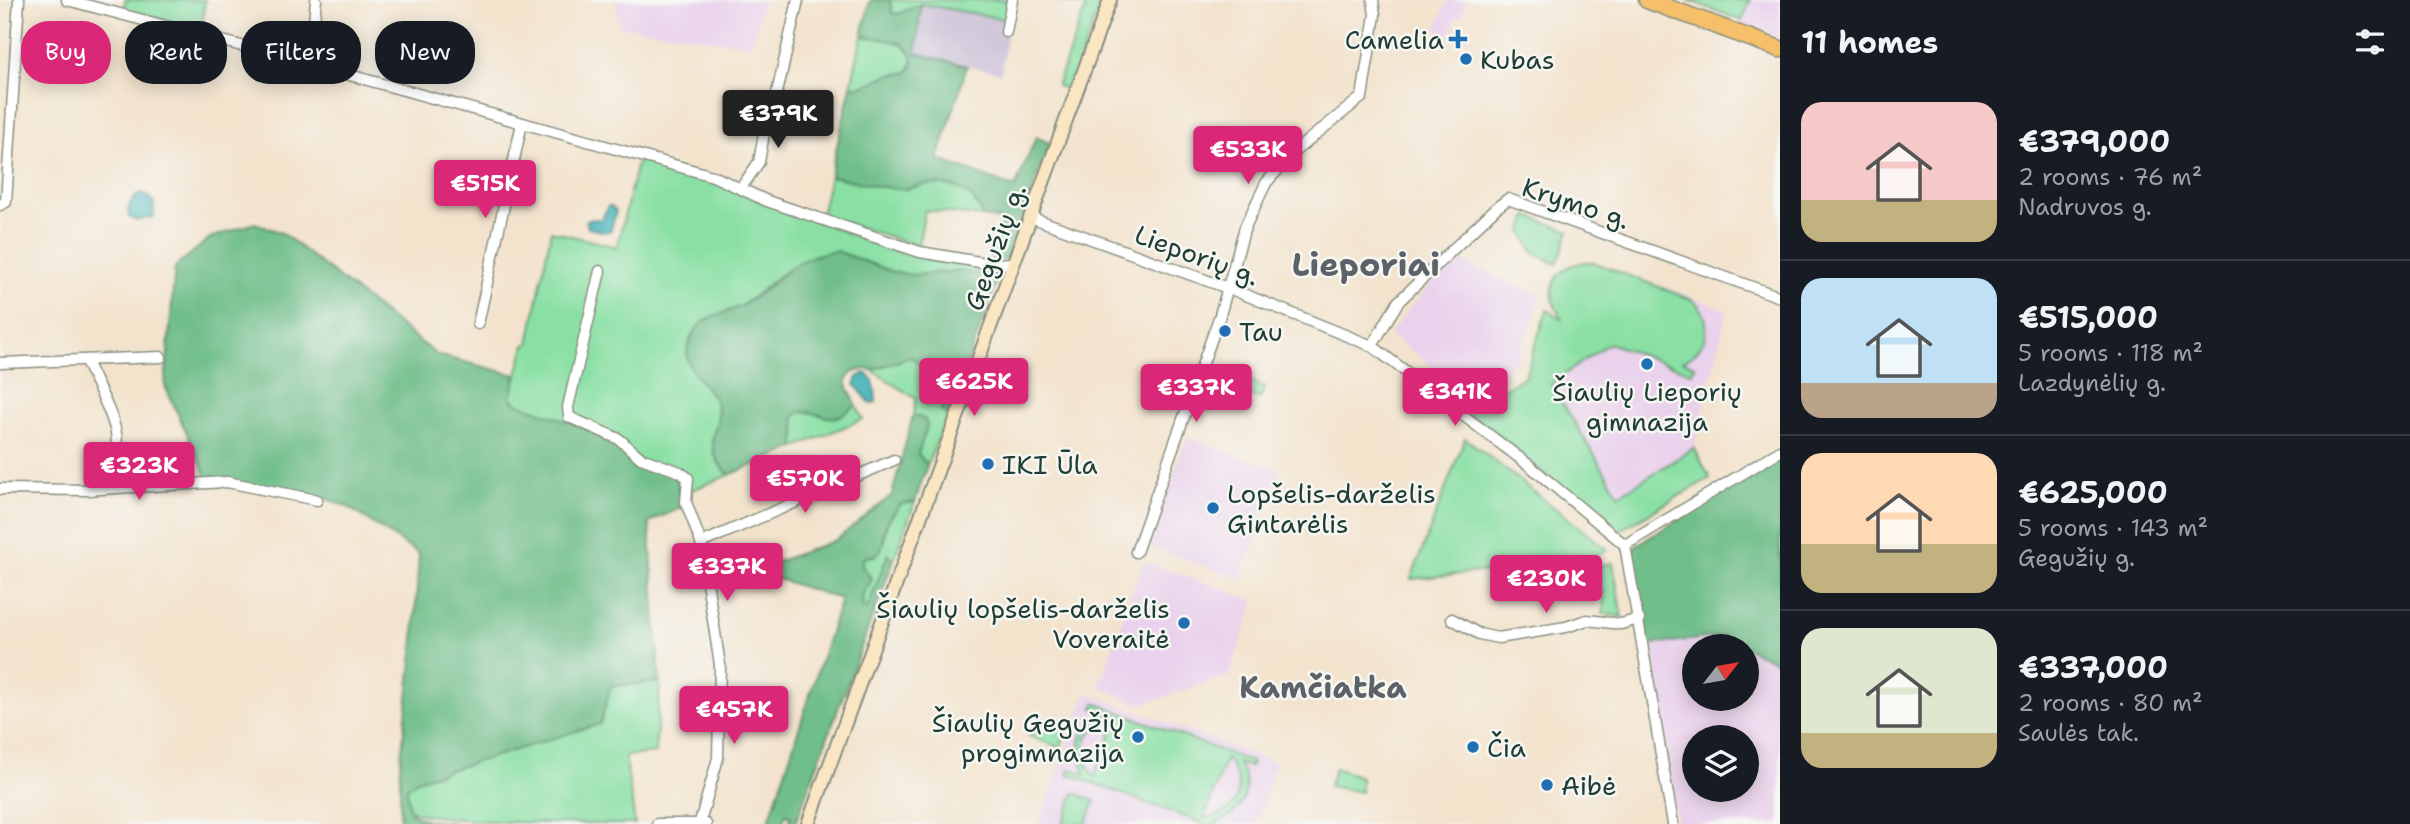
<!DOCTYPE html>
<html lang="en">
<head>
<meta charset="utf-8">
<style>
	body { margin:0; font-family:"Shantell Sans",sans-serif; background:#242831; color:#f1f3f6; height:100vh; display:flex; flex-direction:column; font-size:26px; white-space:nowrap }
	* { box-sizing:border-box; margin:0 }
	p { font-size:23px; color:#9ea1a6 }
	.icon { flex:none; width:38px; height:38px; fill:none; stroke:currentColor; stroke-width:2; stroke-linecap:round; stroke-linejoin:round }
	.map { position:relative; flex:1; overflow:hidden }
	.sheet { display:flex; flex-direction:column; background:#171b24; width:630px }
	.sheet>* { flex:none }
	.hud { position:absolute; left:21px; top:21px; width:665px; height:63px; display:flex; gap:14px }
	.needle { width:46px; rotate:59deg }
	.tools { position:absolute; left:1682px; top:634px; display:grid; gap:14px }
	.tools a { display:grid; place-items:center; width:77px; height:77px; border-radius:50%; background:#171b24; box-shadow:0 4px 18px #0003; font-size:35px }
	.price { position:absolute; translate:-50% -60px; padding:0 16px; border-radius:7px; background:#db2777; color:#fff; font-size:23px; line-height:46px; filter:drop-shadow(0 2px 4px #0008) }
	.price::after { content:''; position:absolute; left:50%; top:42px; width:21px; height:16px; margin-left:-10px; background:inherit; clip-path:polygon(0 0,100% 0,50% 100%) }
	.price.on { background:#222; color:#fff }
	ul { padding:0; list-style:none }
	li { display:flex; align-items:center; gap:21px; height:175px; padding:0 21px }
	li+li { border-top:2px solid #363941 }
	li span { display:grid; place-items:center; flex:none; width:196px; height:140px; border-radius:21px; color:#555 }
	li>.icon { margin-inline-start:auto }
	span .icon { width:84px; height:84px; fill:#fffc; stroke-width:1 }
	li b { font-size:30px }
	h2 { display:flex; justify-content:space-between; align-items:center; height:84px; padding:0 21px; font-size:30px }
	.pill { padding:0 24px; border-radius:28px; background:#171b24; box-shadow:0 4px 18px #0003; font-size:24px; line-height:63px }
	.pill.on { background:#db2777; color:#fff }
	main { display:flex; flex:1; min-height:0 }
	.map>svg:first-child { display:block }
	.built { fill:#ead1ec; fill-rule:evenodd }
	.industrial { fill:#cabfd6 }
	.green { fill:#8ae0a4; stroke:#548e6c; stroke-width:2; fill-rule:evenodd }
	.forest { fill:#6fbe8a; stroke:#477e5f; stroke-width:2 }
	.water { fill:#41b1b8; stroke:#307776; stroke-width:2 }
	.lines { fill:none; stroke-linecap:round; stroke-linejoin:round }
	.minor-casing { stroke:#899080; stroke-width:13 }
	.secondary-casing { stroke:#899080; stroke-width:16 }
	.trunk-casing { stroke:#899080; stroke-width:19 }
	.minor { stroke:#fff; stroke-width:10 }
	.secondary { stroke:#fbe6c4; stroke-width:12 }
	.trunk { stroke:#f6c06b; stroke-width:16 }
	.poi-dot { fill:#1f6fb2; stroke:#f6f6f2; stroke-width:2.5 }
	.labels { text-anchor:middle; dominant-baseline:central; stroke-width:5; stroke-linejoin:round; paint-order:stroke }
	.poi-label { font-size:26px; fill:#1f3d34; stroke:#f6f6f2; text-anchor:start }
	.street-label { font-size:26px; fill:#1f3d34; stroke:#f6f6f2 }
	.quarter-label { font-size:30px; font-weight:bold; fill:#5d6269; stroke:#f6f6f2 }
	.district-label { font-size:33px; font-weight:bold; fill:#5d6269; stroke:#f6f6f2 }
</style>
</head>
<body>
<main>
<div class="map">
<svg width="1780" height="824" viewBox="0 0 1780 824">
	<rect width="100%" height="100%" fill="#f6f6f2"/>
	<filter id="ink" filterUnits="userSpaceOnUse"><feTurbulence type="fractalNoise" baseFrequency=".0143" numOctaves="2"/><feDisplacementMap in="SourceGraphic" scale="14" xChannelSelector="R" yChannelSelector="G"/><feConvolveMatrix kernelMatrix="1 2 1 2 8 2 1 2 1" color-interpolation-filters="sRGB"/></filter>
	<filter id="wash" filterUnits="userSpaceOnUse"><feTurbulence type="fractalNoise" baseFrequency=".00686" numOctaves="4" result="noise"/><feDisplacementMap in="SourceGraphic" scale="28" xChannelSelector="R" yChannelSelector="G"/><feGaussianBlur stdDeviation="1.57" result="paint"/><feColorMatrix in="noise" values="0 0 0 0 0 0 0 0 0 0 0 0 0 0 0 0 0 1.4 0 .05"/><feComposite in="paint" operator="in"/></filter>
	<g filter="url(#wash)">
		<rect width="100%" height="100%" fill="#f3e3cd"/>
		<!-- built -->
		<g class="built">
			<polygon points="615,0 763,0 751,45 619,26"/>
			<polygon points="1447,0 1466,0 1460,17 1456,17 1450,35 1436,30"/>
			<polygon points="1750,0 1780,0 1780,39 1741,24"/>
			<polygon points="1452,257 1541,296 1517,360 1473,397 1389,334"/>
			<polygon points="1593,262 1727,310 1694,448 1620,495 1551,384 1608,343 1557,312 1552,303 1555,281 1561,273 1576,263"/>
			<polygon points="1187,437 1279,470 1240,579 1148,546"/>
			<polygon points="1143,561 1255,601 1229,676 1139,705 1099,686"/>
			<path d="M1722,636L1743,646H1694V698H1746L1747,647L1780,663V824H1677L1653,645ZM1694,737H1746V789H1694Z"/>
			<polygon points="1087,693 1276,763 1256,824 1039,824"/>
		</g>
		<!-- industrial -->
		<polygon class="industrial" points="921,4 1009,20 1001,73 916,54"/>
		<!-- green -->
		<g class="green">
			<polygon points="125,0 205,0 201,31 124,10"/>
			<polygon points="890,0 1012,0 1009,20 921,4 898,14 892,13"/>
			<polygon points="1053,0 1102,0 1069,90 1057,86 1086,6"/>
			<polygon points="1688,0 1750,0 1742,21"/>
			<path d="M862,36C881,39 904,38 913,58L909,71C903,74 898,73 892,75C877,79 866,88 851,86Z"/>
			<polygon points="638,159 703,177 881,246 914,256 987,268 979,274 956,271 914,275 893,272 836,251 788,269 741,306 710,318 699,326 689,344 693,371 716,400 718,420 712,439 719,464 729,475 680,495 675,474 645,465 613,441 580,426 519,405 511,397 525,345 529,344 551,231 617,247"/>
			<path d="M830,176C853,180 877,188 900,189C909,190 918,185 927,184C953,183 975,191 983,217L925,210L918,246L821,215Z"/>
			<polygon points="1528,216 1569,231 1557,264 1534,253 1522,231"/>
			<path d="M1593,262L1693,300C1715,319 1708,349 1683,361L1695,366L1692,373L1609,343L1551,384L1619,495L1694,448L1710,478L1617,532L1466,412L1525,376L1547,310L1563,320C1540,290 1557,261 1593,262Z"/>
			<polygon points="910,357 916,359 925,374 942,389 946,397 941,410 948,415 927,465 918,454 927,426 925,419 913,415 916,399 872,370"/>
			<polygon points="1240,377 1265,387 1260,399 1235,389"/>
			<path d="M856,405L863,419L794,448L796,435L794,417C806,404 821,420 836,417C844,415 850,409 856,405Z"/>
			<polygon points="1465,438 1607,549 1592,560 1411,579"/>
			<polygon points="915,502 893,562 892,559 867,610 862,606 863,594 872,579 862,566 862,560 865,557 875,556 884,541 887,523 901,503"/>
			<polygon points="1613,563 1622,617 1603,614 1604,593 1582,581 1580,569"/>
			<path d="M660,682L655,753L625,756L635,824C598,824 429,824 409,809L407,788L417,780L611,686Z"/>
			<path d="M1095,703L1252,762L1250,767L1238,763C1255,786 1242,815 1217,822L1219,824H1204L1068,774L1070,769L1085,774C1075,745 1077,726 1108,715L1093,708ZM1117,718L1095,776V777C1074,752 1086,722 1117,718ZM1226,758C1247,784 1241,815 1204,818Z"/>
			<polygon points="1037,719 1067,730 1060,748 1029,736"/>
			<polygon points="1335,768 1361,777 1361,792 1329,786"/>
			<polygon points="1074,793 1095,801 1086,824 1063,824"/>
		</g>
		<!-- forest -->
		<g class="forest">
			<path d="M870,0H890L892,13L898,14L921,4L916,53L967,66L938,159L1015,188L1036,137L1050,143L1006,259L990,261L1003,220L983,217C975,191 953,183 927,184C918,185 909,190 900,189C877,188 853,180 830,176L851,86C866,88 874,80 888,75C895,73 904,76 909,71C912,68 913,65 913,61C913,38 878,39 862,36Z"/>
			<path d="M255,223L282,233L437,355L516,375L511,397L514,402L580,426L613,441L645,465L676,474L681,508L649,522L660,682L611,686L600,724L417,780L407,788C408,795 407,806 411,812C420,822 445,822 458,824H400V767L413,653L419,554L348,507L320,496L208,479L165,386L175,267L210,238Z"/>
			<path d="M836,251L893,272L914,275L956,271L979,274L987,268L1001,270L948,415L941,410L946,397L942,389C927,383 925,363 910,357L872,370L864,369L853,372L848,377L846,383L856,405C850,409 844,415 836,417C821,420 806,404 794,417L796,435L794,448L729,475C717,462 709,450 714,433C716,426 719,419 718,412C717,390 691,379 687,357C686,347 692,335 698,327C708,315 727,313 741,306C780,286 784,257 836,251Z"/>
			<path d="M913,415L925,420L927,426L918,454L927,465L915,502L901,504C896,510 890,516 887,523C879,539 890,555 865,557L862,560V566L872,579L863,594L862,606L867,609L888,554L893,562L795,824H789L791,816L786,814L782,824H768L841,599L752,571L836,540L892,495Z"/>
			<polygon points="1780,458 1780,658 1775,661 1722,636 1648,645 1632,554 1637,545"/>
		</g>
		<!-- water -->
		<g class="water">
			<path d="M143,193L154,202V217L136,221L129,217C126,207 132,197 143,193Z"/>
			<path d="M608,206H611L616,211L611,230L605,232L588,228L586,221C603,214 598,229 608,206Z"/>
			<path d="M865,373C876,378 875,391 876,402L871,404L855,385L858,377Z"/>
		</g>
	</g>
	<g filter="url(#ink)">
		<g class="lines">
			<!-- minor casing -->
			<g class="minor-casing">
				<g id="minor">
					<polyline points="67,0 310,64 713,176 767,201 920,252 991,264 1014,263"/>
					<polyline points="1006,32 1012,0"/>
					<polyline points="310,64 316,0"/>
					<polyline points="741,188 759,162 766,122 777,93 798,0"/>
					<polyline points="0,205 6,202 19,0"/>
					<polyline points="1030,217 1236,291 1372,346 1530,466 1625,545 1673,824"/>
					<polyline points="600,271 568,407 569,417 619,439 641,458 680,472 688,478 686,502 701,543 720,665 718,758 700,822"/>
					<polyline points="478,324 522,123"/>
					<polyline points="1372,346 1398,302 1496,208 1508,199 1780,297"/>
					<path d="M86,361C95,382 112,411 116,433C120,452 109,468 115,488L227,482L317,500"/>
					<polyline points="0,363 161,357"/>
					<polyline points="0,489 88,490 115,488"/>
					<polyline points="701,543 894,460"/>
					<polyline points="1625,545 1780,451"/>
					<polyline points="1136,552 1220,315 1245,227 1266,183 1295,151 1362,97 1375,15 1373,0"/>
					<polyline points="1452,619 1479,634 1498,638 1566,627 1587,620 1621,624 1639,619"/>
					<polyline points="657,824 706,824"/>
				</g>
			</g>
			<!-- secondary casing -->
			<g class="secondary-casing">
				<polyline id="secondary" points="808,824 1110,0"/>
			</g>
			<!-- trunk casing -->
			<g class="trunk-casing">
				<polyline id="trunk" points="1647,0 1780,49"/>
			</g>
			<!-- minor -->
			<use href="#minor" class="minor"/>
			<!-- secondary -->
			<use href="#secondary" class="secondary"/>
			<!-- trunk -->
			<use href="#trunk" class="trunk"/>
		</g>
	</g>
	<!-- markers -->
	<g class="poi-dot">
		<path d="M1454.5 28.5h7v7h7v7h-7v7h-7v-7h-7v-7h7z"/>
		<circle cx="1466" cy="59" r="7"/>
		<circle cx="1225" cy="331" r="7"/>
		<circle cx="1647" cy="364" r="7"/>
		<circle cx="988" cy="464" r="7"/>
		<circle cx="1213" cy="508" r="7"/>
		<circle cx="1184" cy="623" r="7"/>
		<circle cx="1138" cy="737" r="7"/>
		<circle cx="1473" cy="747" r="7"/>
		<circle cx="1547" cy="785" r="7"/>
	</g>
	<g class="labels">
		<!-- poi labels -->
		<g class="poi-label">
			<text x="1444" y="39" text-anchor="end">Camelia</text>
			<text x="1480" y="59">Kubas</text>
			<text x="1239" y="331">Tau</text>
			<text x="1647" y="391" text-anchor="middle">Šiaulių Lieporių<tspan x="1647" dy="30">gimnazija</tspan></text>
			<text x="1002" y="464">IKI Ūla</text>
			<text x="1227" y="493">Lopšelis-darželis<tspan x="1227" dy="30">Gintarėlis</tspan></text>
			<text x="1170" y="608" text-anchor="end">Šiaulių lopšelis-darželis<tspan x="1170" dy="30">Voveraitė</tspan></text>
			<text x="1124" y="722" text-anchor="end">Šiaulių Gegužių<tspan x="1124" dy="30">progimnazija</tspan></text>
			<text x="1487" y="747">Čia</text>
			<text x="1561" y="785">Aibė</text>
		</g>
		<!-- street labels -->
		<g class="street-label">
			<text transform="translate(1576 203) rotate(18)">Krymo g.</text>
			<text transform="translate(995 247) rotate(-70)">Gegužių g.</text>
			<text transform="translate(1197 255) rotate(20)">Lieporių g.</text>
		</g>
		<!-- quarter labels -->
		<g class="quarter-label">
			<text x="1323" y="687">Kamčiatka</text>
		</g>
		<!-- district labels -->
		<g class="district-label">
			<text x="1366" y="264">Lieporiai</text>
		</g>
	</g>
</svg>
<div class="tools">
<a><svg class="needle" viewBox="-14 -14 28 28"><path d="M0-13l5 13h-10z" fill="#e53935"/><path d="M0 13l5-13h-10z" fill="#9ea1a6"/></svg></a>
<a><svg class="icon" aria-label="layers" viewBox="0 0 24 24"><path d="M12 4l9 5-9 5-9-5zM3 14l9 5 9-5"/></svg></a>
</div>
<b class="price on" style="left:778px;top:150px">€379K</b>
<b class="price" style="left:1248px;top:186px">€533K</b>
<b class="price" style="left:485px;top:220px">€515K</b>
<b class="price" style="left:974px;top:418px">€625K</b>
<b class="price" style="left:1196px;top:424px">€337K</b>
<b class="price" style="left:1455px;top:428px">€341K</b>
<b class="price" style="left:139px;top:502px">€323K</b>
<b class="price" style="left:805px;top:515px">€570K</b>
<b class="price" style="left:727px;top:603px">€337K</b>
<b class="price" style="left:1546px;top:615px">€230K</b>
<b class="price" style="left:734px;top:746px">€457K</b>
<div class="hud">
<a class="pill on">Buy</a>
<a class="pill">Rent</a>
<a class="pill">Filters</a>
<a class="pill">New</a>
</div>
</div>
<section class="sheet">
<h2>11 homes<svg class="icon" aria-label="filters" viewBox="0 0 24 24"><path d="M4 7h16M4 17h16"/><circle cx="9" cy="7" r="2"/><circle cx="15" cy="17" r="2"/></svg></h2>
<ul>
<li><span style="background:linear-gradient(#f6c9c9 70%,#c2b280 0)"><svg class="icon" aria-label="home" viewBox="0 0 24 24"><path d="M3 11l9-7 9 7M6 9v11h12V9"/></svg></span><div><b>€379,000</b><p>2 rooms · 76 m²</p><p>Nadruvos g.</p></div></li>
<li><span style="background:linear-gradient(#bfe0f5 75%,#b9a48a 0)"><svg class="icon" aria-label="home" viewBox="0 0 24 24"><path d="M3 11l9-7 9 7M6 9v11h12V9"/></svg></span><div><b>€515,000</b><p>5 rooms · 118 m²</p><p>Lazdynėlių g.</p></div></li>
<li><span style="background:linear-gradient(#ffd9b3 65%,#c2b280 0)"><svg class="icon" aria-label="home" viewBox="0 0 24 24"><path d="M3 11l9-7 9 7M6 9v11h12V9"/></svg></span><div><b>€625,000</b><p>5 rooms · 143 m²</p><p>Gegužių g.</p></div></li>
<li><span style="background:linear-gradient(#dfe7d0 75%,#c2b280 0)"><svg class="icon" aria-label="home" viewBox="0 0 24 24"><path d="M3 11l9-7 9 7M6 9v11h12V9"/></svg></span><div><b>€337,000</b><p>2 rooms · 80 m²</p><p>Saulės tak.</p></div></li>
</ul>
</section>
</main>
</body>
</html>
